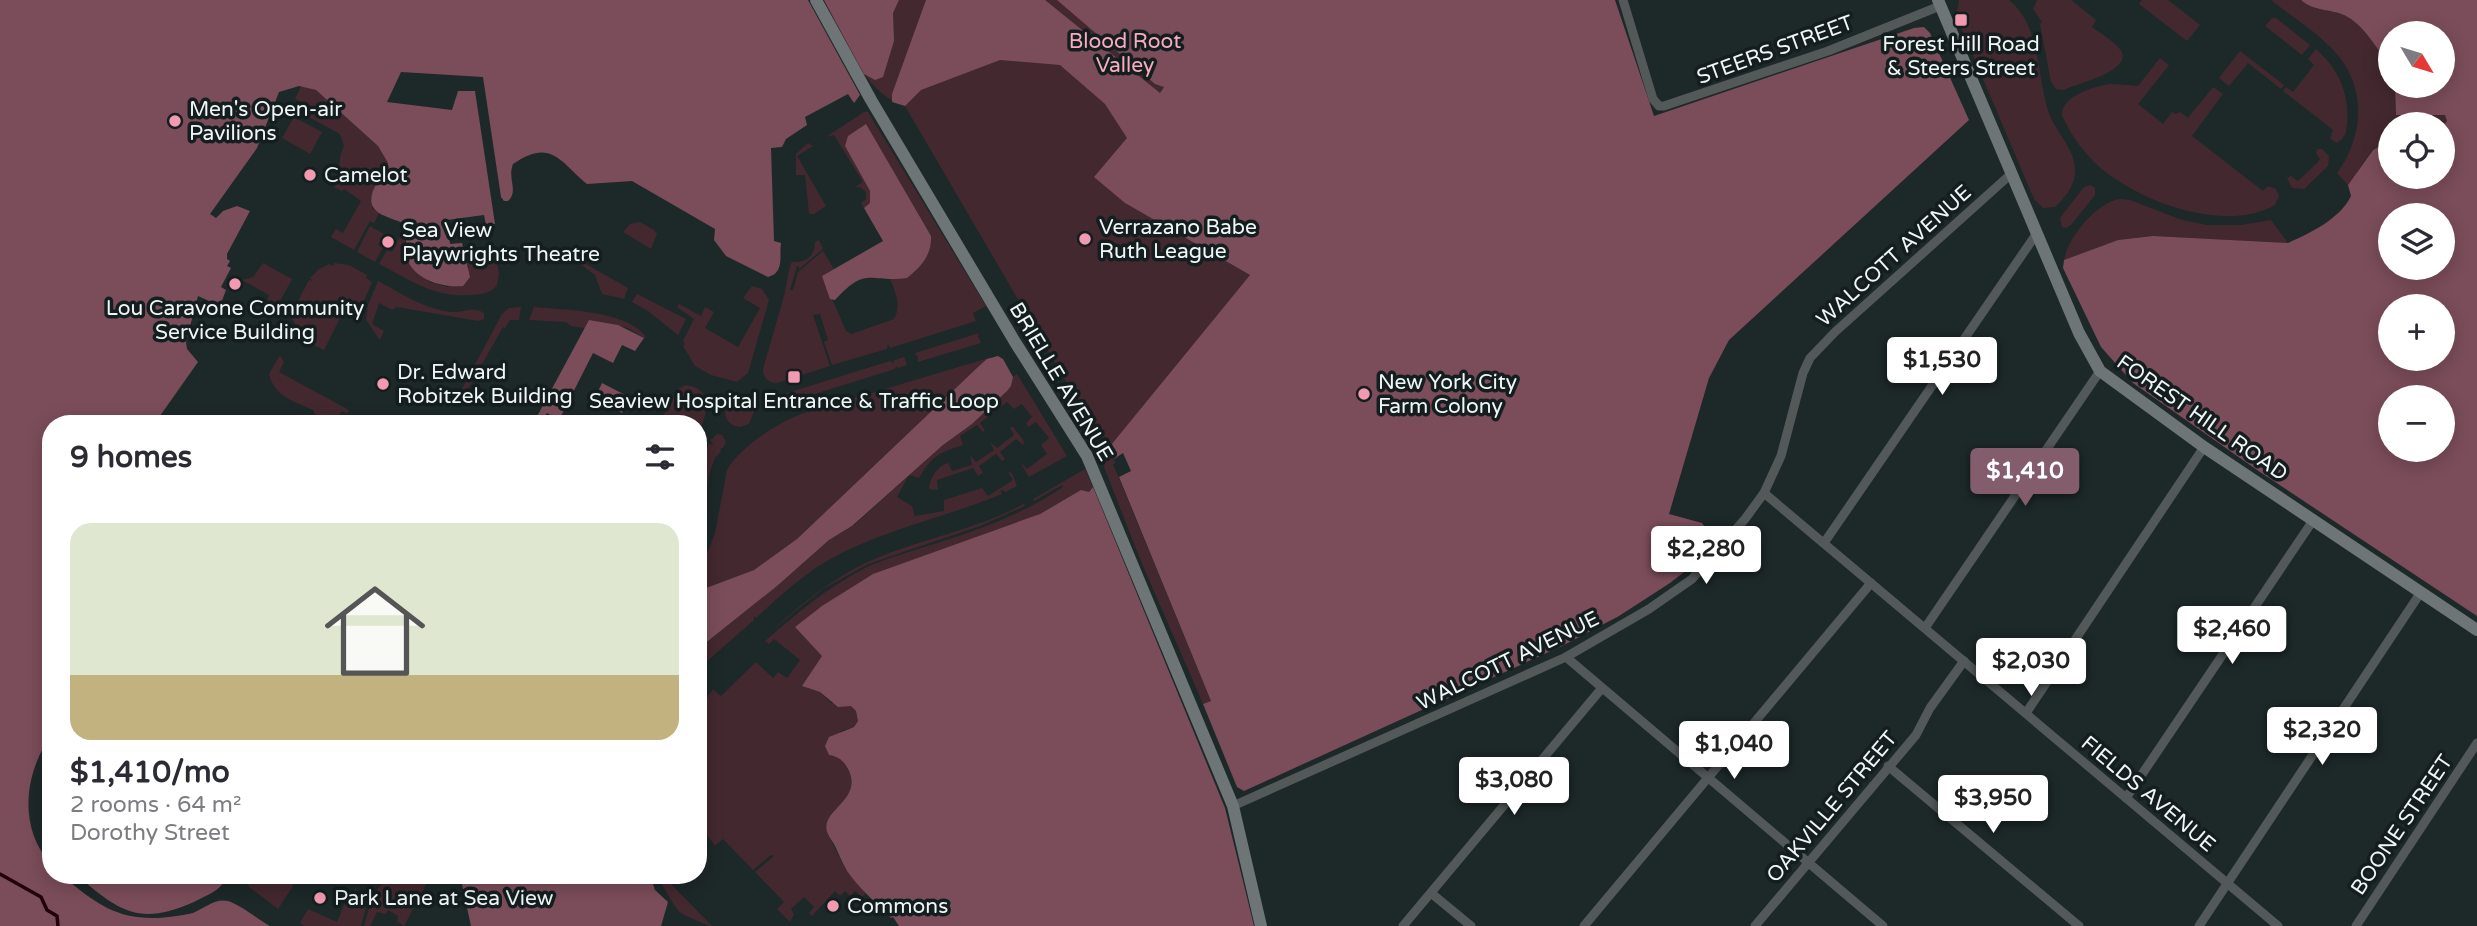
<!DOCTYPE html>
<html lang="en">
<head>
<meta charset="utf-8">
<style>
	body { margin:0; font-family:"Varela Round",sans-serif; background:#f7f7f7; color:#2b2b33; height:100vh; display:flex; flex-direction:column; font-size:26px; white-space:nowrap }
	* { box-sizing:border-box; margin:0 }
	p { font-size:23px; color:#7c7c81 }
	.icon { flex:none; width:38px; height:38px; fill:none; stroke:currentColor; stroke-width:2; stroke-linecap:round; stroke-linejoin:round }
	.map { position:relative; flex:1; overflow:hidden }
	.sheet { position:absolute; left:42px; top:415px; width:665px; height:469px; display:flex; flex-direction:column; background:#fff; border-radius:28px; box-shadow:0 4px 18px #0003 }
	.sheet>* { flex:none }
	.needle { width:46px; rotate:128deg }
	.buttons { position:absolute; left:2378px; top:21px; display:grid; gap:14px }
	.buttons a { display:grid; place-items:center; width:77px; height:77px; border-radius:50%; background:#fff; box-shadow:0 4px 18px #0003; font-size:35px }
	.price { position:absolute; translate:-50% -60px; padding:0 16px; border-radius:7px; background:#fff; color:#222; font-size:23px; line-height:46px; filter:drop-shadow(0 2px 4px #0008) }
	.price::after { content:''; position:absolute; left:50%; top:42px; width:21px; height:16px; margin-left:-10px; background:inherit; clip-path:polygon(0 0,100% 0,50% 100%) }
	.price.active { background:#845d6c; color:#fff }
	ul { padding:0; list-style:none }
	li { display:grid; align-content:center; gap:14px; height:371px; padding:0 28px }
	li span { display:grid; place-items:center; height:217px; border-radius:21px; color:#555 }
	li>.icon { margin-inline-start:auto }
	span .icon { width:126px; height:126px; fill:#fffc; stroke-width:1 }
	li b { font-size:30px }
	h2 { display:flex; justify-content:space-between; align-items:center; height:84px; padding:0 28px; font-size:30px }
	.map>svg:first-child { display:block }
	.green { fill:#43282f }
	.forest { fill:#7b4d5a; fill-rule:evenodd }
	.lines { fill:none; stroke-linecap:round; stroke-linejoin:round }
	.stream { stroke:#21000b; stroke-width:3.5 }
	.street { stroke:#535859; stroke-width:9 }
	.secondary { stroke:#6d7576; stroke-width:12 }
	.poi-dot { fill:#f19ab1; stroke:#141e1f; stroke-width:2.5 }
	.labels { text-anchor:middle; dominant-baseline:central; stroke-width:7; stroke-linejoin:round; paint-order:stroke }
	.park-label { font-size:21px; fill:#f9acc0; stroke:#141e1f }
	.poi-label { font-size:21px; fill:#f0f6f7; stroke:#141e1f; text-anchor:start }
	.street-label { font-size:21px; fill:#f0f6f7; stroke:#141e1f }
</style>
</head>
<body>
<div class="map">
<svg width="2477" height="926" viewBox="0 0 2477 926">
	<rect width="100%" height="100%" fill="#1d2828"/>
	<!-- green -->
	<g class="green">
		<path d="M824,0H1260L1172,76L1127,138L1125,203L1250,275L1111,445L1112,457L1116,463L1113,464L1211,701L1203,704L1140,559L1104,467L1108,443L1096,433L905,106C862,92 843,37 824,0Z"/>
		<path d="M1959,0H2009C2042,26 2036,79 2050,116C2058,134 2075,150 2075,170C2076,184 2065,198 2055,207L2043,208L2034,199L1960,25L1964,23L1957,11Z"/>
		<path d="M2037,0H2071L2096,20L2092,27C2100,33 2112,40 2119,48C2138,70 2078,83 2064,90L2056,89L2051,82L2040,24L2042,22L2033,9Z"/>
		<polygon points="2142,0 2168,0 2200,25 2187,41 2139,4"/>
		<path d="M2271,0H2301C2313,11 2330,9 2344,15C2365,24 2376,49 2390,65V86H2395L2396,115H2445L2448,121L2443,127V124H2390V140L2372,150L2348,185L2337,173C2364,136 2367,87 2335,52C2317,32 2292,17 2271,0Z"/>
		<polygon points="2272,18 2276,18 2310,45 2302,55 2265,26"/>
		<path d="M2316,49C2338,68 2350,94 2347,124C2346,133 2345,138 2337,143L2330,139L2333,130L2283,91L2286,87L2293,92L2314,65L2308,59Z"/>
		<polygon points="2240,51 2284,85 2281,89 2248,63 2229,86 2219,78"/>
		<path d="M2160,58L2169,65L2138,104L2163,124L2172,112L2175,114L2180,112L2188,118L2213,87L2223,94L2192,136L2263,191L2268,186L2276,189L2279,196L2275,205C2225,233 2144,203 2103,170C2085,155 2071,136 2062,115C2061,96 2095,86 2110,84C2119,84 2129,85 2138,86Z"/>
		<path d="M301,86L316,90L378,146L388,163L382,176L372,208L379,213L374,223L370,221L354,250L331,237L336,229L343,233L361,201L344,189L342,191L334,187C341,173 337,159 344,146L340,134L301,113L305,104L295,99Z"/>
		<path d="M864,112H868L986,306L973,313L976,321L890,348L888,344L887,349L832,365L824,342L828,340L820,314L813,315L830,366L777,383C769,383 763,378 763,369L784,296L790,266L792,262C805,263 815,257 815,242L819,240L823,249L799,269V266H797L790,290H793L798,272L823,251L834,269L822,276L846,331L851,334L894,319C901,307 896,292 890,279C915,281 932,258 931,235L845,146L870,191V204L864,208L861,203L866,199V192L860,187H855L863,182L834,135L826,137Z"/>
		<polygon points="294,117 322,132 310,154 282,138"/>
		<polygon points="808,143 813,146 797,156 826,206 814,214 809,214 805,175 796,175 796,154"/>
		<polygon points="2318,149 2322,149 2329,156 2328,166 2304,189 2292,188 2287,178 2291,176 2298,181 2317,163 2320,159 2316,153"/>
		<polygon points="2091,185 2095,188 2095,195 2071,225 2066,228 2062,227 2060,218 2084,187"/>
		<path d="M2120,199L2130,200L2182,220L2207,225H2241L2271,220L2288,243L2153,236L2118,240L2064,260C2068,237 2097,202 2120,199Z"/>
		<polygon points="640,222 654,230 657,234 651,249 623,232 630,224"/>
		<polygon points="370,226 384,234 378,245 383,248 375,262 357,252"/>
		<path d="M400,237L405,240L406,250L429,282L448,287L469,267L464,259L496,255L499,274L497,285C490,294 482,294 472,295C434,298 412,281 379,264L387,250L392,252Z"/>
		<polygon points="579,260 628,288 624,299 602,294 595,275 578,262"/>
		<polygon points="263,263 292,279 276,309 268,305 269,302 267,301 269,295 242,280 253,277"/>
		<polygon points="334,263 349,265 367,275 366,278 372,282 361,308 351,318 342,314 324,350 314,345 309,348 305,345 305,340 295,337 293,332 297,327 290,316 309,280 313,281 310,278 319,269 329,264 333,266"/>
		<path d="M378,281C401,293 424,309 451,312C462,313 474,306 484,313V319L478,321L397,307L392,310L379,303L372,324L384,331L380,340L366,320L368,305Z"/>
		<polygon points="752,286 762,289 769,300 748,373 737,382 711,375 695,366 683,346 685,344 683,341 694,319 677,307 679,304 701,316 705,307 714,312 705,328 738,347 760,308 743,298"/>
		<polygon points="637,294 686,319 678,335 648,311 632,302"/>
		<polygon points="521,307 519,320 510,320 505,328 503,327 462,400 467,391 462,389 502,314 509,308"/>
		<path d="M534,307C564,310 627,310 646,337L644,338L628,328L590,320L585,328L571,326L566,322L529,320Z"/>
		<polygon points="979,333 978,336 981,343 918,362 918,357 915,353"/>
		<path d="M280,355L284,362L279,372L349,410L347,414L342,411L332,423H319L313,410C295,402 274,396 269,374Z"/>
		<polygon points="904,357 907,365 898,368 896,366 895,369 773,407 767,404 771,398 890,361 893,363 895,360"/>
		<path d="M992,357L979,366L797,539L754,570L698,591V566L709,549L715,533L727,470C740,447 776,424 801,414Z"/>
		<path d="M1017,374L1067,456L1029,477L1020,462L1027,469L1047,454L1041,445L1049,438L1036,422L1028,427L1026,423L1032,417L1022,404L1014,409L1007,402L980,423L985,430L983,432L977,425L960,436L963,445C939,453 933,455 919,478L909,475L897,497L912,506L915,516L944,511V500L982,488L988,496L1013,480L1008,472L1012,473L1017,486L1005,492L1003,490L1000,491L1002,494C944,518 881,530 827,561C801,576 778,598 756,618L754,616V620L698,669V649L777,586L829,540L853,526L943,445L972,424L1011,386L1013,377Z"/>
		<path d="M686,385C716,389 706,417 698,436V424L659,423L678,389Z"/>
		<path d="M737,398L751,402L754,411L749,424L740,427C728,426 723,417 726,406Z"/>
		<path d="M1010,427H1013L1024,441L1023,445L1016,439L1000,452L1005,459L1002,461L996,454L979,466L983,473L978,476L973,468L937,480L938,490L929,489C929,479 938,465 948,463L952,471L972,465L970,455L976,462L994,450L990,442L997,448L1014,435Z"/>
		<path d="M717,434L722,435L726,442L723,448L720,449L721,451L715,458L710,471L698,532C698,502 697,472 709,443L712,445L713,443L710,441Z"/>
		<path d="M1085,469L1093,487L1089,492L1081,490L1040,514L795,627L823,656L802,686L820,692L831,703L851,706L856,711L858,721L854,727L841,731L839,757C852,769 856,788 844,803C841,805 837,807 835,810C831,816 829,825 827,832L845,869L866,893L862,897L855,891L850,896L845,891L840,896L835,891L812,916L809,913L814,907L804,897L791,909L794,914L790,922L777,909L784,902L755,872L774,856L771,855L753,870L723,839L715,846L698,822V711L713,689L721,696L756,662L773,678L778,672L787,678L800,660L774,639L769,644L765,641C796,614 828,587 865,568C886,558 909,552 931,545C978,530 1024,514 1063,487L1062,485L1034,501L1033,499Z"/>
		<path d="M1024,504L1025,506L980,526L868,564L823,589L771,631C804,602 836,575 877,558C925,538 977,529 1024,504Z"/>
		<polygon points="245,875 290,875 293,886 278,909 249,887"/>
		<path d="M394,875H431L404,926L397,921L398,916L388,910L385,914L377,912L370,926H364C371,904 372,887 394,875Z"/>
		<path d="M658,875H674L669,882L712,926C708,926 684,915 681,913C676,910 660,882 658,875Z"/>
		<polygon points="356,887 357,895 368,898 361,926 304,926 300,923 308,909 337,922 350,891 353,892"/>
	</g>
	<!-- forest -->
	<g class="forest">
		<path d="M0,0H808L860,95L854,103L848,94L805,117L807,125L786,139L782,147L771,148L774,241L781,243C779,255 785,273 768,277L726,256L714,240L715,229L632,181L587,184C561,163 552,137 513,164C507,179 519,191 508,201H504L501,197L483,77L401,72L387,102L452,110L458,91H475L495,224L486,225L484,215L447,220L450,244L462,243L470,277L463,286C429,289 392,267 410,230L404,227L405,224C397,220 391,219 385,216C357,205 379,181 388,163L378,146L316,90L299,86L279,92L257,148L210,214L216,218L223,211L237,206L250,211L227,254V259L230,261L227,266L231,268L221,287L226,290L220,306L198,296L186,342L187,349L198,362L155,423L51,424V735C24,774 18,828 51,864V875H62C106,914 132,926 193,913C204,908 216,898 228,901C239,904 259,920 270,926H0Z"/>
		<polygon points="824,0 899,0 893,13 894,41 883,77 875,80 864,74"/>
		<polygon points="926,0 1045,0 1160,93 1164,87 1155,84 1057,0 1615,0 1654,116 1914,28 1924,27 1930,33 1969,120 1729,340 1709,378 1669,514 1702,523 1712,537 1692,566 1670,583 1619,616 1562,646 1244,791 1237,787 1203,704 1211,701 1119,477 1131,471 1123,453 1114,459 1111,445 1250,275 1125,203 1094,177 1127,138 1105,104 1060,65 1000,60 921,90 905,106 892,102 892,94"/>
		<path d="M2301,0H2477V616L2260,472L2133,383L2101,347L2063,268L2064,260L2118,240L2153,236L2288,243C2310,233 2340,219 2351,196L2348,185L2373,150L2390,140V177H2443V127L2447,121L2445,115H2396L2395,86H2443V33H2390V65C2376,49 2365,25 2344,15C2330,9 2313,11 2301,0ZM2390,215H2443V268H2390ZM2390,306H2443V359H2390ZM2390,397H2443V450H2390Z"/>
		<path d="M866,124L931,236C932,255 921,267 907,278C869,283 867,265 835,300L830,299L822,276L883,241L864,208L870,203V191L845,146L848,136Z"/>
		<polygon points="589,320 618,325 644,338 635,351 622,345 613,363 593,353 559,420 547,413 543,419 551,423 522,423 534,422"/>
		<polygon points="998,356 1003,359 1013,377 1011,386 1007,391 972,424 943,445 852,526 829,540 777,586 698,649 698,591 754,570 797,539 979,366 987,359"/>
		<polygon points="602,383 635,400 630,410 625,407 622,413 595,398"/>
		<path d="M1093,487L1225,808L1254,926H899L893,917L891,918C876,903 859,888 847,871C842,863 839,854 835,846C833,842 829,837 827,832C821,809 862,801 849,771C844,761 840,757 829,755L825,746L829,737L854,727L858,721L856,711L851,706L838,707L820,692L802,686L822,656L795,627L822,606L873,574L1040,514L1081,490L1089,492Z"/>
		<path d="M77,875H222L225,880C220,891 205,896 194,902C140,926 119,912 77,875Z"/>
		<polygon points="460,875 650,875 655,890 668,902 661,926 471,926"/>
	</g>
	<g class="lines">
		<!-- stream -->
		<polyline class="stream" points="0,874 41,897 47,910 57,916 58,926"/>
		<!-- street -->
		<g class="street">
			<polyline points="1623,0 1653,99 1659,106 1664,106 1828,51 1940,6"/>
			<polyline points="1764,493 2278,926"/>
			<polyline points="1824,543 2037,233"/>
			<polyline points="1925,628 2100,371"/>
			<polyline points="1566,657 1883,926"/>
			<polyline points="2026,713 2204,447"/>
			<polyline points="1888,766 2079,926"/>
			<polyline points="2126,798 2314,519"/>
			<polyline points="1233,806 1566,657 1649,609 1692,579 1745,519 1764,493 1781,456 1803,373 1810,358 1835,332 2011,174"/>
			<polyline points="1431,893 1471,926"/>
			<polyline points="1403,926 1602,688"/>
			<polyline points="1584,926 1871,583"/>
			<polyline points="1755,926 1916,735 1930,708 1964,661"/>
			<polyline points="2199,926 2421,592"/>
			<polyline points="2356,926 2477,743"/>
		</g>
		<!-- secondary -->
		<g class="secondary">
			<polyline points="816,0 871,100 1015,342 1087,456 1233,806 1261,926"/>
			<polyline points="1938,0 2079,333 2100,371 2204,447 2477,630"/>
		</g>
	</g>
	<!-- markers -->
	<g class="poi-dot">
		<rect x="1954" y="13" width="14" height="14" rx="3.5"/>
		<circle cx="175" cy="121" r="7"/>
		<circle cx="310" cy="175" r="7"/>
		<circle cx="1085" cy="239" r="7"/>
		<circle cx="388" cy="242" r="7"/>
		<circle cx="235" cy="284" r="7"/>
		<rect x="787" y="370" width="14" height="14" rx="3.5"/>
		<circle cx="383" cy="384" r="7"/>
		<circle cx="1364" cy="394" r="7"/>
		<circle cx="320" cy="898" r="7"/>
		<circle cx="833" cy="906" r="7"/>
	</g>
	<g class="labels">
		<!-- park labels -->
		<g class="park-label">
			<text x="1125" y="41">Blood Root<tspan x="1125" dy="24">Valley</tspan></text>
		</g>
		<!-- poi labels -->
		<g class="poi-label">
			<text x="1961" y="44" text-anchor="middle">Forest Hill Road<tspan x="1961" dy="24">&amp; Steers Street</tspan></text>
			<text x="189" y="109">Men's Open-air<tspan x="189" dy="24">Pavilions</tspan></text>
			<text x="324" y="175">Camelot</text>
			<text x="1099" y="227">Verrazano Babe<tspan x="1099" dy="24">Ruth League</tspan></text>
			<text x="402" y="230">Sea View<tspan x="402" dy="24">Playwrights Theatre</tspan></text>
			<text x="235" y="308" text-anchor="middle">Lou Caravone Community<tspan x="235" dy="24">Service Building</tspan></text>
			<text x="397" y="372">Dr. Edward<tspan x="397" dy="24">Robitzek Building</tspan></text>
			<text x="1378" y="382">New York City<tspan x="1378" dy="24">Farm Colony</tspan></text>
			<text x="794" y="401" text-anchor="middle">Seaview Hospital Entrance &amp; Traffic Loop</text>
			<text x="334" y="898">Park Lane at Sea View</text>
			<text x="847" y="906">Commons</text>
		</g>
		<!-- street labels -->
		<g class="street-label">
			<text transform="translate(1775 50) rotate(-20)">STEERS STREET</text>
			<text transform="translate(1894 256) rotate(-42)">WALCOTT AVENUE</text>
			<text transform="translate(1061 382) rotate(59)">BRIELLE AVENUE</text>
			<text transform="translate(2202 418) rotate(35)">FOREST HILL ROAD</text>
			<text transform="translate(1508 661) rotate(-26)">WALCOTT AVENUE</text>
			<text transform="translate(2148 794) rotate(40)">FIELDS AVENUE</text>
			<text transform="translate(1832 807) rotate(-50)">OAKVILLE STREET</text>
			<text transform="translate(2402 825) rotate(-56)">BOONE STREET</text>
		</g>
	</g>
</svg>
<div class="buttons">
<a><svg class="needle" viewBox="-14 -14 28 28"><path d="M0-13l5 13h-10z" fill="#e53935"/><path d="M0 13l5-13h-10z" fill="#7c7c81"/></svg></a>
<a><svg class="icon" aria-label="locate" viewBox="0 0 24 24"><circle cx="12" cy="12" r="6"/><path d="M12 2v4M12 18v4M2 12h4M18 12h4"/></svg></a>
<a><svg class="icon" aria-label="layers" viewBox="0 0 24 24"><path d="M12 4l9 5-9 5-9-5zM3 14l9 5 9-5"/></svg></a>
<a>+</a>
<a>−</a>
</div>
<b class="price" style="left:1942px;top:397px">$1,530</b>
<b class="price active" style="left:2025px;top:508px">$1,410</b>
<b class="price" style="left:1706px;top:586px">$2,280</b>
<b class="price" style="left:2232px;top:666px">$2,460</b>
<b class="price" style="left:2031px;top:698px">$2,030</b>
<b class="price" style="left:2322px;top:767px">$2,320</b>
<b class="price" style="left:1734px;top:781px">$1,040</b>
<b class="price" style="left:1514px;top:817px">$3,080</b>
<b class="price" style="left:1993px;top:835px">$3,950</b>
<section class="sheet">
<h2>9 homes<svg class="icon" aria-label="filters" viewBox="0 0 24 24"><path d="M4 7h16M4 17h16"/><circle cx="9" cy="7" r="2"/><circle cx="15" cy="17" r="2"/></svg></h2>
<ul>
<li><span style="background:linear-gradient(#dfe7d0 70%,#c2b280 0)"><svg class="icon" aria-label="home" viewBox="0 0 24 24"><path d="M3 11l9-7 9 7M6 9v11h12V9"/></svg></span><div><b>$1,410/mo</b><p>2 rooms · 64 m²</p><p>Dorothy Street</p></div></li>
</ul>
</section>
</div>
</body>
</html>
